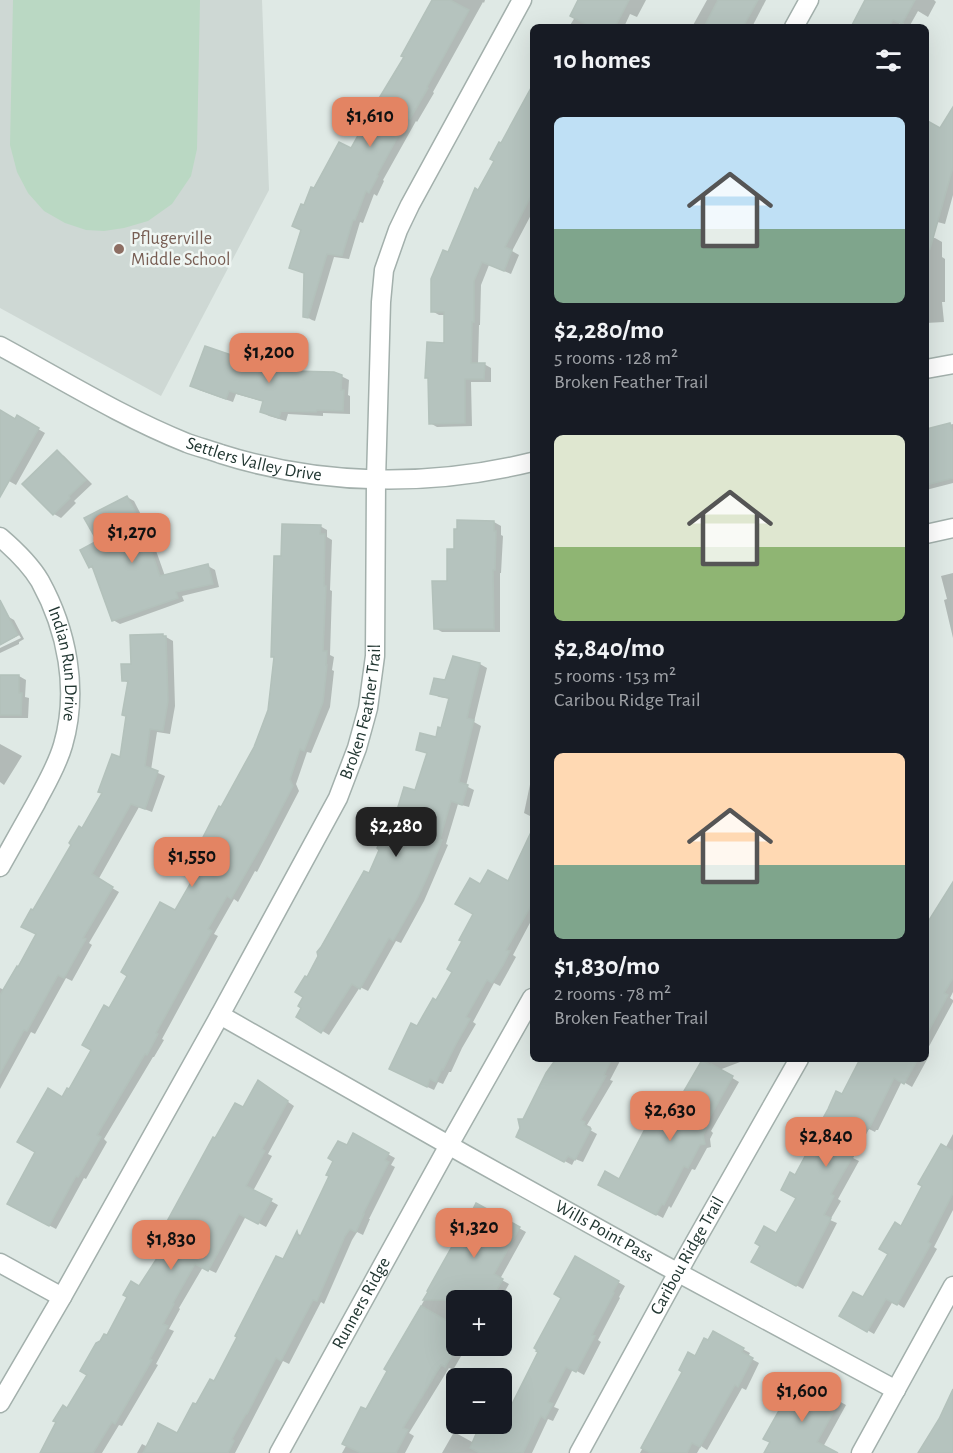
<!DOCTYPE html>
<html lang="en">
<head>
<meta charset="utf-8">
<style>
	body { margin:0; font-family:"Alegreya Sans",sans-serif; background:#20242c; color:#f1f3f6; height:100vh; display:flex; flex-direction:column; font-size:22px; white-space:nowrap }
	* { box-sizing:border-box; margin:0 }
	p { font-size:20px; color:#9ea1a6 }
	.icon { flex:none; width:33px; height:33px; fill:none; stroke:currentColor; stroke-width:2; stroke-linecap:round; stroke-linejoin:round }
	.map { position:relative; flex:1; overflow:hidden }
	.side { position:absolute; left:530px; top:24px; width:399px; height:1038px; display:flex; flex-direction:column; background:#171b24; border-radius:9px; box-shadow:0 6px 24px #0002 }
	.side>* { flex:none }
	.fabs { position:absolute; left:446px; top:1290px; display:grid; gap:12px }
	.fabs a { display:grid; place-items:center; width:66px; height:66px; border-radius:9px; background:#171b24; box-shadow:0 6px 24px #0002; font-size:30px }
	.price { position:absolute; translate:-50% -51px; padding:0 14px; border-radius:12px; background:#e38463; color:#111; font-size:20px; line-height:39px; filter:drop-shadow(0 2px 3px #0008) }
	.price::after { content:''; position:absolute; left:50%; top:36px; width:18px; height:14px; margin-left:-9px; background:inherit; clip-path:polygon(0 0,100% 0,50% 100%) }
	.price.on { background:#222; color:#fff }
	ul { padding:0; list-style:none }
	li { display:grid; align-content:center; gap:12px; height:318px; padding:0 24px }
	li span { display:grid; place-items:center; height:186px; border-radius:9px; color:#555 }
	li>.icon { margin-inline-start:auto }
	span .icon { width:108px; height:108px; fill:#fffc; stroke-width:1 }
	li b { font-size:26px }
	h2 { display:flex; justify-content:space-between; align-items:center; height:72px; padding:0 24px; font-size:26px }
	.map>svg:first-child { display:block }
	.built { fill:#ced8d4 }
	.green { fill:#bad8c3 }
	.shadow { fill:#0003 }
	.building { fill:#b5c3be; stroke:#b3c1bb; stroke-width:1.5 }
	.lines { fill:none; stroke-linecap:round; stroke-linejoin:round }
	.minor-casing { stroke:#a3b0ac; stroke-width:21 }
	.minor { stroke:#fff; stroke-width:18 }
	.education-dot { fill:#8d6e63; stroke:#eff6f3; stroke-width:2 }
	.labels { text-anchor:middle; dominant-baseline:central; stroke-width:5; stroke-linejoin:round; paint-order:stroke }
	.education-label { font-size:18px; fill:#785e54; stroke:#eff6f3; text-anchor:start }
	.street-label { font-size:18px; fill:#223732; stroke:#eff6f3 }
</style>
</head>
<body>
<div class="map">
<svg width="953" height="1453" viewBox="0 0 953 1453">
	<rect width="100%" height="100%" fill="#dfe9e5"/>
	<!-- built -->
	<polygon class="built" points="0,0 262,0 269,190 161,396 0,308"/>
	<!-- green -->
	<polygon class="green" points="13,0 200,0 197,149 191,176 172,204 148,221 124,228 104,231 86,230 65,223 44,211 28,193 17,172 10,145"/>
	<!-- shadow -->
	<g class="shadow">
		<polygon points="433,0 485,0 484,3 483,2 433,92 434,93 417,122 416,121 383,180 384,181 377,196 374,194 363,223 360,222 349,259 334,257 315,321 312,320 305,316 306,274 291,267 303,230 304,207 315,190 352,150 406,57"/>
		<polygon points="580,0 646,0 637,17 630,14 624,27 569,27 575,17"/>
		<polygon points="707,0 766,0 752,27 692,27"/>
		<polygon points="867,0 934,0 936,2 928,17 918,11 909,27 900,22 898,27 852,27"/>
		<polygon points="532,89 532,213 512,251 519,255 511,274 489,265 481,285 480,325 479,325 478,364 484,364 491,368 491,382 471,382 472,426 437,427 430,423 446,345 446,315 439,315 432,311 448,254 478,192 496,161 501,145"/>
		<polygon points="953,110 953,195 945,224 926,219 926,129 928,124 941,130"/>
		<polygon points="926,238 935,238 942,242 942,257 945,259 945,302 942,302 944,322 926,323"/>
		<polygon points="206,348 240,359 247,363 246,364 270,372 295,362 302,366 300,373 341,376 349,380 348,395 350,396 350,414 323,413 323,416 288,414 286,421 269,416 262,412 265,402 236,394 233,402 199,390 192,386"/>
		<polygon points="0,412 16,421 17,417 45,433 16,485 0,476"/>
		<polygon points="953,424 953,483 926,490 926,431"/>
		<polygon points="57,452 64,456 92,484 74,501 76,503 61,518 54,514"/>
		<polygon points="127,497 134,501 156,544 154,545 165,576 208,566 215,570 219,587 182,596 184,601 120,624 113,620 94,569 90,567 99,542"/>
		<polygon points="494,522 501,526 501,535 503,536 501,573 500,573 500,632 442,632 435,628 448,583"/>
		<polygon points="320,526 327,530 327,537 332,540 330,590 332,591 330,655 334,657 332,670 334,671 330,707 311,753 307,752 296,784 299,791 257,872 255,871 238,902 234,899 214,934 218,936 162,1039 164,1040 154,1057 153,1057 104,1139 107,1142 86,1179 84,1178 56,1229 9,1204 63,1099 69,1091 93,1050 110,1010 175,912 196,877 207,851 222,809 256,748 270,711 275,658 272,656 283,558"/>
		<polygon points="953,573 953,638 944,600 947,599 941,576"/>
		<polygon points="0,605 7,616 14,620 24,639 19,642 19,644 0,653 0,648 21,638 19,635 0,645"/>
		<polygon points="166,637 173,641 175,706 170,734 157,732 151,770 165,776 152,812 139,807 98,880 119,892 89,943 92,945 72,981 66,978 35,1034 31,1032 0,1089 0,988 4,990 19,969 38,934 34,912 83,830 121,759 128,717 129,683 123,680 133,665"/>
		<polygon points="454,658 480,664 487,668 474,722 481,726 466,786 474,790 469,807 458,804 446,844 448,845 424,901 401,943 396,941 368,991 360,987 329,1035 298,1016 305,996 307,979 370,875 395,822 416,792 428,754 418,749 437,739 443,730 450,699 439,697 432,693 446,682"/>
		<polygon points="0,676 19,676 26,680 25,697 29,698 28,718 0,718"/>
		<polygon points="0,744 22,756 4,785 0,782"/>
		<polygon points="532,775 532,817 524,813"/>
		<polygon points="532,834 532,919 513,955 516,957 500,986 494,983 473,1022 476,1024 462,1048 451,1072 449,1072 443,1084 438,1082 434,1090 398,1073 418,1028 436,1002 454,972 475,914 481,886 508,883"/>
		<polygon points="948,890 953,892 953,992 950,998 953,1000 953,1002 926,1052 926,936 928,932 926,930 926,927 941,903"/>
		<polygon points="926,1054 929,1056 912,1087 902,1081 878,1130 876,1130 875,1132 869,1129 853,1158 859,1161 838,1199 841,1201 830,1220 837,1223 803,1289 753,1261 777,1235 797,1197 796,1177 843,1096 862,1059 926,1059"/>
		<polygon points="558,1059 621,1059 610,1080 613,1081 587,1125 591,1127 590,1130 597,1134 583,1162 575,1159 572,1165 518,1136 524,1120"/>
		<polygon points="708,1059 748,1059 719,1070 739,1082 711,1131 713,1133 710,1139 711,1147 707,1148 695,1170 692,1169 671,1208 669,1206 663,1218 607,1188 620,1181 674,1112"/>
		<polygon points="265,1086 294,1106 268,1154 272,1156 253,1191 278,1205 266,1227 246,1216 216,1273 203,1267 179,1308 180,1309 169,1329 174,1331 156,1364 158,1365 122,1426 119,1425 102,1453 42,1453 89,1374 107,1337 163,1251 215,1140"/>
		<polygon points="953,1134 953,1210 934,1247 937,1249 904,1308 893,1301 874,1334 841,1315 863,1299 890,1253 902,1228"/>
		<polygon points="353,1135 395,1158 391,1165 395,1167 369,1219 370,1219 363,1235 357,1232 352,1240 324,1304 321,1302 289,1364 283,1361 235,1453 137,1453 142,1444 148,1447 178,1435 214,1383 284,1261 297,1233 302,1236"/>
		<polygon points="477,1205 526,1232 500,1279 509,1284 500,1300 456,1300 456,1346 467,1346 453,1370 449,1368 409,1433 414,1436 405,1453 342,1453 389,1370 386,1369"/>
		<polygon points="575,1258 625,1286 619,1297 620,1298 598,1340 601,1342 584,1375 573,1369 554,1407 559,1409 553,1421 548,1419 532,1453 442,1453 454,1432 474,1443 487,1433 492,1424 501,1424 501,1413 508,1416 540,1352 563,1298"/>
		<polygon points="713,1333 750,1353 748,1357 759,1363 746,1390 742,1388 707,1450 701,1446 697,1453 640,1453 684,1372 709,1342"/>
		<polygon points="810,1385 846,1405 823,1447 825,1453 766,1453 803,1399"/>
	</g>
	<!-- building -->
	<g class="building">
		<polygon points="432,0 450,0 469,10 427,87 428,88 410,119 408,118 377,175 378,176 369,193 366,191 355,220 353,220 342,256 327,254 308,318 303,317 304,273 289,268 301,230 292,226 301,204 304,205 311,187 314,188 339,142 351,148 375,105 404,57 401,56"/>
		<polygon points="578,0 629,0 615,27 591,27 570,16"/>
		<polygon points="718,0 758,0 743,27 704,27"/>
		<polygon points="865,0 915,0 902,24 893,20 889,27 851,27"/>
		<polygon points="532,86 532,194 505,247 512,250 504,271 482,262 474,281 474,322 472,322 471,363 485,363 484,379 465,379 465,423 429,424 428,378 425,378 427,342 444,343 444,312 431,312 431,279 443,250 448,252 475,188 478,190 494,161 490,159 499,142 501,143"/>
		<polygon points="953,107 953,167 930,249 926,249 926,120 940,128"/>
		<polygon points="205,346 240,358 239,361 269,370 274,354 296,361 293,371 334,372 342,375 341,390 344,390 343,411 317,410 316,412 281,411 279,418 260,412 263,401 229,391 226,399 190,386"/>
		<polygon points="0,410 15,419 17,415 39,428 0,497"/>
		<polygon points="950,423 953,434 953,478 926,485 926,429"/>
		<polygon points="57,450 86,480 69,496 70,498 53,515 22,484"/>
		<polygon points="127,496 150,540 148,541 160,576 208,564 213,584 176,592 178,598 112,621 92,566 89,568 80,550 97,541 84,518"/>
		<polygon points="457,520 494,521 494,531 496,531 495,570 493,570 494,629 434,629 432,581 447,581 447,549 454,549 454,529 457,529"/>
		<polygon points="282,524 321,525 320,534 325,534 324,586 326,586 323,651 327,651 326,665 327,665 323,702 304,751 300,749 290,779 293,786 267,836 231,899 227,896 208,929 212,931 156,1033 158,1034 147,1055 145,1054 97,1135 101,1137 78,1177 76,1176 49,1226 7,1204 35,1152 17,1142 48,1088 62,1097 67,1088 69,1089 91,1050 82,1045 104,1005 109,1008 127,976 121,972 160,902 175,910 194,877 192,876 205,852 198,847 219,806 221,807 254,747 268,710 274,657 271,657 274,556 281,556"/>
		<polygon points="0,600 18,635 0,645"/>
		<polygon points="163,634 163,636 166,636 168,701 163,731 150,729 145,766 158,771 145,809 131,804 92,874 113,887 83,938 86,939 64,978 58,975 27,1031 24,1030 0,1074 0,995 17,966 18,967 36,934 21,927 31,909 33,910 71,845 69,843 79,826 82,828 102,793 98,792 112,754 120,757 126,716 122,715 128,681 122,681 121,664 131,664 130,635"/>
		<polygon points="453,656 480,663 467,718 474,720 459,782 468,785 462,805 451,801 440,839 442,840 429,873 418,897 393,941 389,938 360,989 352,984 321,1033 296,1017 301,1008 298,1006 303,997 295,992 305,976 307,977 318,956 317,952 321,947 364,871 369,873 379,850 377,848 390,818 394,820 404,787 415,790 427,753 416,750 420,733 436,737 438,727 441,728 449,698 430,694 434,678 445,680"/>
		<polygon points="0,675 19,675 19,693 22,693 21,715 0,715"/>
		<polygon points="532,830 532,904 506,950 510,951 503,965 492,983 487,980 466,1017 470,1019 456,1044 443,1070 442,1069 436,1082 430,1079 427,1087 389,1069 411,1023 417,1026 433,998 436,1000 452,972 447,969 462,941 459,940 473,914 455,904 470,878 480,884 488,870 508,881"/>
		<polygon points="953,882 953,978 944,993 948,995 926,1036 926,925"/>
		<polygon points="556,1059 612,1059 604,1075 606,1076 581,1120 585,1122 584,1125 591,1129 575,1160 568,1156 564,1162 516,1137 520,1128 518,1119 523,1119 546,1073"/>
		<polygon points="860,1059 918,1059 904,1084 894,1078 870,1127 869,1127 868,1129 862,1126 847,1153 853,1156 831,1194 834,1196 824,1215 831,1218 796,1286 751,1262 760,1246 755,1243 764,1226 776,1233 796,1198 781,1190 790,1172 795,1175 811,1145 809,1144 828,1109 836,1091 842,1094"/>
		<polygon points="702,1060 710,1065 711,1064 733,1076 705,1126 707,1127 703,1135 705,1144 700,1145 688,1168 684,1166 664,1205 662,1204 656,1215 598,1185 605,1171 619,1179 659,1102 673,1110"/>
		<polygon points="258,1080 288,1101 262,1149 265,1151 246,1186 272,1199 258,1224 239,1214 208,1271 195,1264 173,1303 174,1304 163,1324 168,1326 150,1359 152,1360 115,1424 112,1422 93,1453 40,1453 56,1422 53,1421 63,1405 67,1408 87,1375 80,1371 96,1343 100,1341 104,1334 107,1335 127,1297 123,1295 131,1281 139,1286 161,1252 153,1247 213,1137 215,1138 235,1103 243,1107"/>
		<polygon points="353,1133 389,1153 385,1160 389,1162 363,1214 364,1214 356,1232 350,1229 345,1236 317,1301 313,1300 281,1361 276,1358 247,1414 246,1414 232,1439 234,1441 228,1453 143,1453 158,1423 177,1433 193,1403 196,1404 210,1379 214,1381 237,1337 235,1336 276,1256 283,1259 297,1231 299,1239 329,1176 326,1175 333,1161 328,1158 338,1141 347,1145"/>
		<polygon points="941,1144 953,1151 953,1193 928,1242 931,1244 897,1305 886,1299 867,1332 839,1316 853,1292 863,1297 888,1254 879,1249 895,1222 901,1226 922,1186 918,1184"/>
		<polygon points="476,1203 520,1227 494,1274 503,1279 491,1300 423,1300 428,1292 427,1291 455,1241 454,1240 468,1213 470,1215"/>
		<polygon points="575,1256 619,1281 613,1292 614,1293 592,1335 595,1336 576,1372 566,1367 548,1402 553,1404 545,1419 541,1416 523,1453 480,1453 470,1448 479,1427 488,1431 492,1424 501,1424 501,1412 507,1414 538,1352 536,1351 537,1350 534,1348 561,1298 554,1294"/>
		<polygon points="421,1306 456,1326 456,1349 445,1367 441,1365 403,1428 408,1430 396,1453 361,1453 342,1444 361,1407 366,1409 387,1371 384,1369"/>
		<polygon points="713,1331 744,1348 742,1352 753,1358 738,1387 735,1385 700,1447 692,1443 687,1453 651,1453 641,1448 682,1372 679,1370 688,1352 695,1356 704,1338 708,1340"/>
		<polygon points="809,1383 840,1400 817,1442 838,1453 764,1453 770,1442 763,1439 790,1391 802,1397"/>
		<polygon points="953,1389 953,1453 918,1453 939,1419"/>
	</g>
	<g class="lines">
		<!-- minor casing -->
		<g class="minor-casing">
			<g id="minor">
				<polyline points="794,27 809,0"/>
				<path id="s1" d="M0,346C61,379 122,417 187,443C198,447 210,450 221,454C322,486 430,487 532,462"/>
				<polyline points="926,369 953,364"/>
				<polyline points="926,534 953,528"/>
				<path id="s2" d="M0,537C14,549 30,564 40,581C67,630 79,690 63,745C57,766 46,784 36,803C24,824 12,846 0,867"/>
				<path id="s3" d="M220,1015L466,1155L662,1264L896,1390"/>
				<polyline points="0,1263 62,1297"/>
				<path id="s4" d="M0,1403L62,1297L220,1015L338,798L357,748L368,708L375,656L376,480L381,302L384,270L398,230L410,205L522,0"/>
				<path id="s5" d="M279,1453L449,1145L532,998"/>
				<path id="s6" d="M579,1453L687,1256L799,1059"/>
				<polyline points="861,1453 953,1286"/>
			</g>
		</g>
		<!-- minor -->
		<use href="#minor" class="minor"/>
	</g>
	<!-- markers -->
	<circle class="education-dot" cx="119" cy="249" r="6"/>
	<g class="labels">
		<!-- education labels -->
		<g class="education-label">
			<text x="131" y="239">Pflugerville<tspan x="131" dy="21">Middle School</tspan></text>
		</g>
		<!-- street labels -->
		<g class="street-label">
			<text stroke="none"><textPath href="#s1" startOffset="280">Settlers Valley Drive</textPath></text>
			<text stroke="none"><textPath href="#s2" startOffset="147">Indian Run Drive</textPath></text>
			<text stroke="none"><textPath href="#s4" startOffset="783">Broken Feather Trail</textPath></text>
			<text stroke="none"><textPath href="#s3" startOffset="441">Wills Point Pass</textPath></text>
			<text stroke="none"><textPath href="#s6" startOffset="225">Caribou Ridge Trail</textPath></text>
			<text stroke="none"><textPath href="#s5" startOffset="171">Runners Ridge</textPath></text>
		</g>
	</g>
</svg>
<div class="fabs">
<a>+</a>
<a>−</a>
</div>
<b class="price" style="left:370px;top:148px">$1,610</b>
<b class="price" style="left:269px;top:384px">$1,200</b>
<b class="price" style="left:132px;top:564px">$1,270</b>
<b class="price on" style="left:396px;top:858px">$2,280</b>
<b class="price" style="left:192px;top:888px">$1,550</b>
<b class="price" style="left:670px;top:1142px">$2,630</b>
<b class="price" style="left:826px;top:1168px">$2,840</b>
<b class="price" style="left:474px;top:1259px">$1,320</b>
<b class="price" style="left:171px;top:1271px">$1,830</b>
<b class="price" style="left:802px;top:1423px">$1,600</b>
<section class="side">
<h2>10 homes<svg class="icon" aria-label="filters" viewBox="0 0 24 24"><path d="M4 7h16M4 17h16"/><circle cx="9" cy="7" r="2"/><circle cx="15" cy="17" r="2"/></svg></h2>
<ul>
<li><span style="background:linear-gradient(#bfe0f5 60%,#7fa58c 0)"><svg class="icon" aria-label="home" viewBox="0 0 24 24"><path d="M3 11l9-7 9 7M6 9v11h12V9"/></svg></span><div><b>$2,280/mo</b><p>5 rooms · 128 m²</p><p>Broken Feather Trail</p></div></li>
<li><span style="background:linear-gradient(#dfe7d0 60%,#8fb573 0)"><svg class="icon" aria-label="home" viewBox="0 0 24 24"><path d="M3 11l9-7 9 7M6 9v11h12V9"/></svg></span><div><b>$2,840/mo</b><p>5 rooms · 153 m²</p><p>Caribou Ridge Trail</p></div></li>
<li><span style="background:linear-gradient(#ffd9b3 60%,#7fa58c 0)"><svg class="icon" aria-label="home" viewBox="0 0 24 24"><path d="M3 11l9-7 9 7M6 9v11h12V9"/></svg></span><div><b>$1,830/mo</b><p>2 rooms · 78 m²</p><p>Broken Feather Trail</p></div></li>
</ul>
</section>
</div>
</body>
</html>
